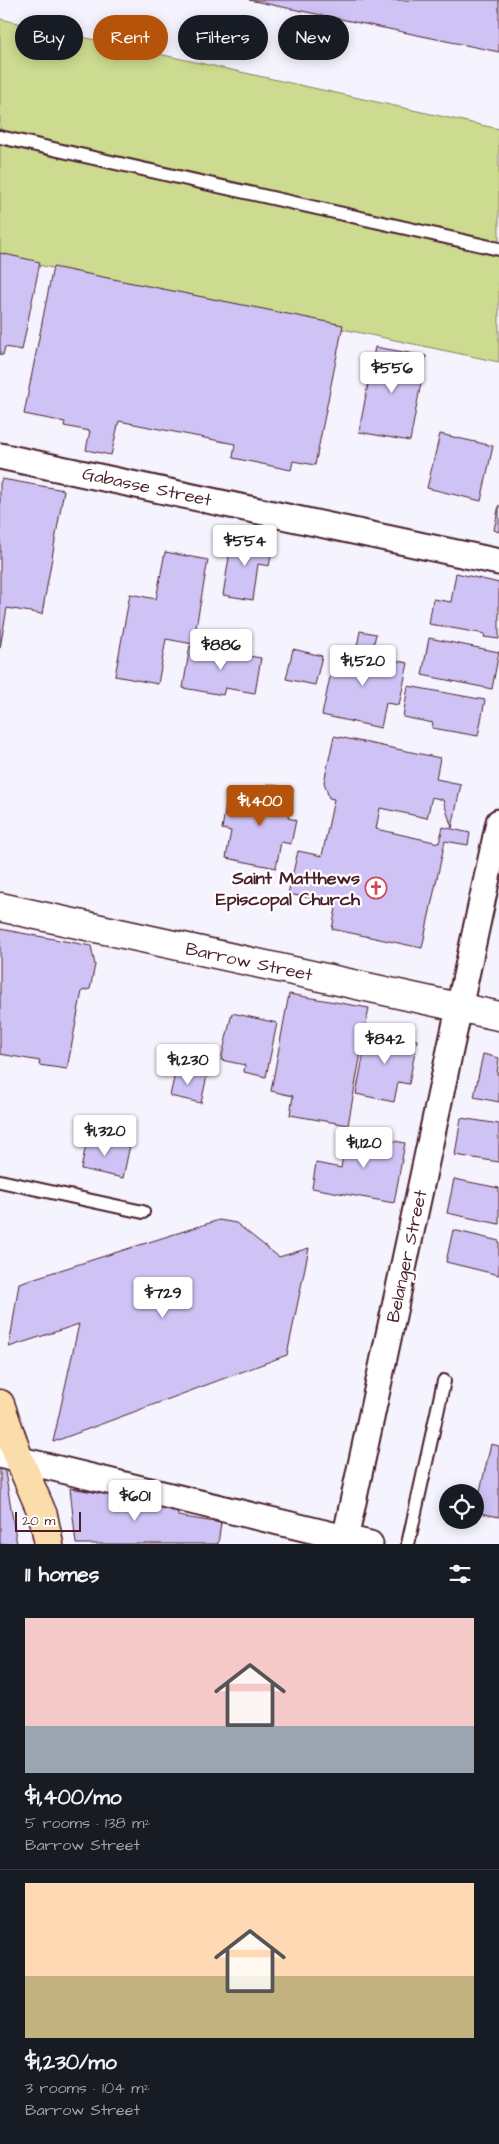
<!DOCTYPE html>
<html lang="en">
<head>
<meta charset="utf-8">
<style>
	body { margin:0; font-family:"Architects Daughter",sans-serif; background:#242831; color:#f1f3f6; height:100vh; display:flex; flex-direction:column; font-size:19px; white-space:nowrap }
	* { box-sizing:border-box; margin:0 }
	p { font-size:16px; color:#9ea1a6 }
	.icon { flex:none; width:28px; height:28px; fill:none; stroke:currentColor; stroke-width:2; stroke-linecap:round; stroke-linejoin:round }
	.map { position:relative; height:1544px; overflow:hidden }
	.panel { display:flex; flex-direction:column; background:#171b24; flex:1 }
	.panel>* { flex:none }
	.top-card { position:absolute; left:15px; top:15px; width:470px; height:45px; display:flex; gap:10px }
	.fabs { position:absolute; left:439px; top:1484px; display:grid; gap:10px }
	.fabs a { display:grid; place-items:center; width:45px; height:45px; border-radius:50%; background:#171b24; box-shadow:0 2px 12px #0003; font-size:25px }
	.scale { position:absolute; left:15px; bottom:12px; width:66px; box-sizing:border-box; padding-left:5px; border:2px solid #4a1f2b; border-top:0; font-size:14px; line-height:18px; white-space:nowrap; color:#4a1f2b; -webkit-text-stroke:4px #fff; paint-order:stroke }
	.price { position:absolute; translate:-50% -42px; padding:0 11px; border-radius:5px; background:#fff; color:#222; font-size:16px; line-height:32px; filter:drop-shadow(0 1px 2px #0008) }
	.price::after { content:''; position:absolute; left:50%; top:30px; width:15px; height:11px; margin-left:-8px; background:inherit; clip-path:polygon(0 0,100% 0,50% 100%) }
	.price.active { background:#b45309; color:#fff }
	ul { padding:0; list-style:none }
	li { display:grid; align-content:center; gap:10px; height:265px; padding:0 25px }
	li+li { border-top:1px solid #363941 }
	li span { display:grid; place-items:center; height:155px; border-radius:0px; color:#555 }
	li>.icon { margin-inline-start:auto }
	span .icon { width:90px; height:90px; fill:#fffc; stroke-width:1 }
	li b { font-size:21px }
	h2 { display:flex; justify-content:space-between; align-items:center; height:60px; padding:0 25px; font-size:21px }
	.pill { padding:0 18px; border-radius:22px; background:#171b24; box-shadow:0 2px 12px #0003; font-size:18px; line-height:45px }
	.pill.active { background:#b45309; color:#fff }
	.map>svg:first-child { display:block }
	.green { fill:#ccdb8f; stroke:#8b7d5d }
	.building { fill:#cfc3f5; stroke:#4a1f2b }
	.lines { fill:none; stroke-linecap:round; stroke-linejoin:round }
	.lane-casing { stroke:#4a1f2b; stroke-width:16 }
	.street-casing { stroke:#4a1f2b; stroke-width:29 }
	.secondary-casing { stroke:#4a1f2b; stroke-width:31 }
	.primary-casing { stroke:#4a1f2b; stroke-width:31 }
	.lane { stroke:#fff; stroke-width:12 }
	.street { stroke:#fff; stroke-width:25 }
	.secondary { stroke:#fff; stroke-width:28 }
	.primary { stroke:#fbddab; stroke-width:28 }
	.labels { text-anchor:middle; dominant-baseline:central; stroke-width:4.5; stroke-linejoin:round; paint-order:stroke }
	.street-label { font-size:18px; fill:#4a1f2b; stroke:#fff }
	.poi-label { font-size:18px; font-weight:bold; fill:#4a1f2b; stroke:#fff; text-anchor:end }
</style>
</head>
<body>
<div class="map">
<svg width="499" height="1544" viewBox="0 0 499 1544">
	<rect width="100%" height="100%" fill="#f5f3fd"/>
	<filter id="ink" filterUnits="userSpaceOnUse"><feTurbulence type="fractalNoise" baseFrequency=".02" numOctaves="2"/><feDisplacementMap in="SourceGraphic" scale="10" xChannelSelector="R" yChannelSelector="G"/><feConvolveMatrix kernelMatrix="1 2 1 2 8 2 1 2 1" color-interpolation-filters="sRGB"/></filter>
	<g filter="url(#ink)">
		<!-- green -->
		<polygon class="green" points="0,19 499,129 499,362 0,257"/>
		<!-- building -->
		<g class="building">
			<polygon points="249,0 499,0 499,52"/>
			<polygon points="0,253 40,262 22,350 5,347 3,355 0,355"/>
			<polygon points="53,267 343,325 315,465 293,461 291,470 233,458 235,444 119,421 111,455 86,450 90,431 64,426 65,422 24,414"/>
			<polygon points="375,347 426,356 410,441 359,432"/>
			<polygon points="440,434 493,446 481,501 427,488"/>
			<polygon points="2,479 64,490 42,614 7,608 0,648 0,483"/>
			<polygon points="499,505 499,532 494,530"/>
			<polygon points="232,538 273,545 269,566 258,564 253,600 223,595"/>
			<polygon points="165,552 208,560 193,644 166,639 158,684 115,676 130,594 156,599"/>
			<polygon points="456,573 499,583 499,639 484,637 485,634 429,624 433,599 451,602"/>
			<polygon points="360,631 376,634 369,666 391,670 393,660 408,663 399,705 386,703 381,728 322,715 334,658 354,662"/>
			<polygon points="429,638 499,652 492,689 422,675"/>
			<polygon points="190,646 261,658 255,693 225,688 223,695 183,688"/>
			<polygon points="293,649 322,656 315,685 286,679"/>
			<polygon points="408,686 485,700 478,736 432,728 433,723 403,717"/>
			<polygon points="334,736 440,758 436,779 461,784 452,828 443,800 432,797 427,818 380,808 376,829 439,843 443,827 470,833 468,845 445,841 422,948 332,929 337,903 288,894 298,851 322,856 334,799 329,798 324,782"/>
			<polygon points="268,784 293,789 288,818 296,820 291,844 281,842 276,868 226,858 231,831 222,829 226,805 234,806 236,795 265,801"/>
			<polygon points="0,929 91,946 95,965 90,989 82,991 67,1069 39,1065 40,1061 0,1054"/>
			<polygon points="289,994 369,1008 348,1125 290,1115 293,1096 271,1091"/>
			<polygon points="232,1013 277,1023 266,1077 244,1072 245,1065 221,1060"/>
			<polygon points="368,1031 417,1040 409,1084 398,1082 394,1102 356,1094"/>
			<polygon points="483,1054 499,1058 497,1074 499,1075 499,1102 474,1097"/>
			<polygon points="176,1069 207,1076 201,1103 170,1096"/>
			<polygon points="461,1118 499,1124 499,1162 455,1155"/>
			<polygon points="347,1132 405,1143 394,1203 312,1188 316,1163 341,1168"/>
			<polygon points="88,1135 130,1145 123,1178 81,1169"/>
			<polygon points="454,1179 499,1188 499,1224 447,1213"/>
			<polygon points="219,1220 236,1223 279,1257 309,1248 287,1355 53,1442 79,1324 9,1347 19,1283"/>
			<polygon points="453,1230 499,1241 499,1275 446,1262"/>
			<polygon points="491,1444 499,1446 499,1517 475,1512"/>
			<polygon points="0,1466 4,1466 17,1544 0,1544"/>
			<polygon points="70,1488 180,1507 178,1507 178,1516 221,1523 218,1544 76,1544"/>
		</g>
		<g class="lines">
			<!-- lane casing -->
			<g class="lane-casing">
				<g id="lane">
					<polyline points="0,137 499,249"/>
					<polyline points="0,1181 143,1212"/>
					<polyline points="408,1544 444,1381"/>
				</g>
			</g>
			<!-- street casing -->
			<g class="street-casing">
				<g id="street">
					<polyline points="0,456 499,562"/>
					<polyline points="0,1455 370,1544"/>
					<polyline points="344,1544 499,822"/>
				</g>
			</g>
			<!-- secondary casing -->
			<g class="secondary-casing">
				<polyline id="secondary" points="0,907 499,1016"/>
			</g>
			<!-- primary casing -->
			<g class="primary-casing">
				<polyline id="primary" points="0,1404 19,1459 43,1515 49,1544"/>
			</g>
			<!-- lane -->
			<use href="#lane" class="lane"/>
			<!-- street -->
			<use href="#street" class="street"/>
			<!-- secondary -->
			<use href="#secondary" class="secondary"/>
			<!-- primary -->
			<use href="#primary" class="primary"/>
		</g>
	</g>
	<!-- icons -->
	<defs>
		<g id="church-ring" transform="scale(1.125)"><circle r="9.5" fill="#fff" stroke="#d1495b" stroke-width="1.5"/><path d="M-1.2-6h2.4v3.5h3.3v2.4h-3.3V6h-2.4V-.1h-3.3v-2.4h3.3Z" fill="#d1495b"/></g>
	</defs>
	<g fill-rule="evenodd">
		<use href="#church-ring" x="376" y="888"/>
	</g>
	<g class="labels">
		<!-- street labels -->
		<g class="street-label">
			<text transform="translate(147 487) rotate(12)">Gabasse Street</text>
			<text transform="translate(249 962) rotate(12)">Barrow Street</text>
			<text transform="translate(407 1256) rotate(-78)">Belanger Street</text>
		</g>
		<!-- poi labels -->
		<g class="poi-label">
			<text x="360" y="878">Saint Matthews<tspan x="360" dy="21">Episcopal Church</tspan></text>
		</g>
	</g>
</svg>
<div class="fabs">
<a><svg class="icon" aria-label="locate" viewBox="0 0 24 24"><circle cx="12" cy="12" r="6"/><path d="M12 2v4M12 18v4M2 12h4M18 12h4"/></svg></a>
</div>
<div class="scale">20 m</div>
<b class="price" style="left:392px;top:394px">$556</b>
<b class="price" style="left:245px;top:567px">$554</b>
<b class="price" style="left:221px;top:671px">$886</b>
<b class="price" style="left:363px;top:687px">$1,520</b>
<b class="price active" style="left:260px;top:827px">$1,400</b>
<b class="price" style="left:385px;top:1065px">$842</b>
<b class="price" style="left:188px;top:1086px">$1,230</b>
<b class="price" style="left:105px;top:1157px">$1,320</b>
<b class="price" style="left:364px;top:1169px">$1,120</b>
<b class="price" style="left:163px;top:1319px">$729</b>
<b class="price" style="left:135px;top:1522px">$601</b>
<div class="top-card">
<a class="pill">Buy</a>
<a class="pill active">Rent</a>
<a class="pill">Filters</a>
<a class="pill">New</a>
</div>
</div>
<section class="panel">
<h2>11 homes<svg class="icon" aria-label="filters" viewBox="0 0 24 24"><path d="M4 7h16M4 17h16"/><circle cx="9" cy="7" r="2"/><circle cx="15" cy="17" r="2"/></svg></h2>
<ul>
<li><span style="background:linear-gradient(#f6c9c9 70%,#9aa5b1 0)"><svg class="icon" aria-label="home" viewBox="0 0 24 24"><path d="M3 11l9-7 9 7M6 9v11h12V9"/></svg></span><div><b>$1,400/mo</b><p>5 rooms · 138 m²</p><p>Barrow Street</p></div></li>
<li><span style="background:linear-gradient(#ffd9b3 60%,#c2b280 0)"><svg class="icon" aria-label="home" viewBox="0 0 24 24"><path d="M3 11l9-7 9 7M6 9v11h12V9"/></svg></span><div><b>$1,230/mo</b><p>3 rooms · 104 m²</p><p>Barrow Street</p></div></li>
</ul>
</section>
</body>
</html>
